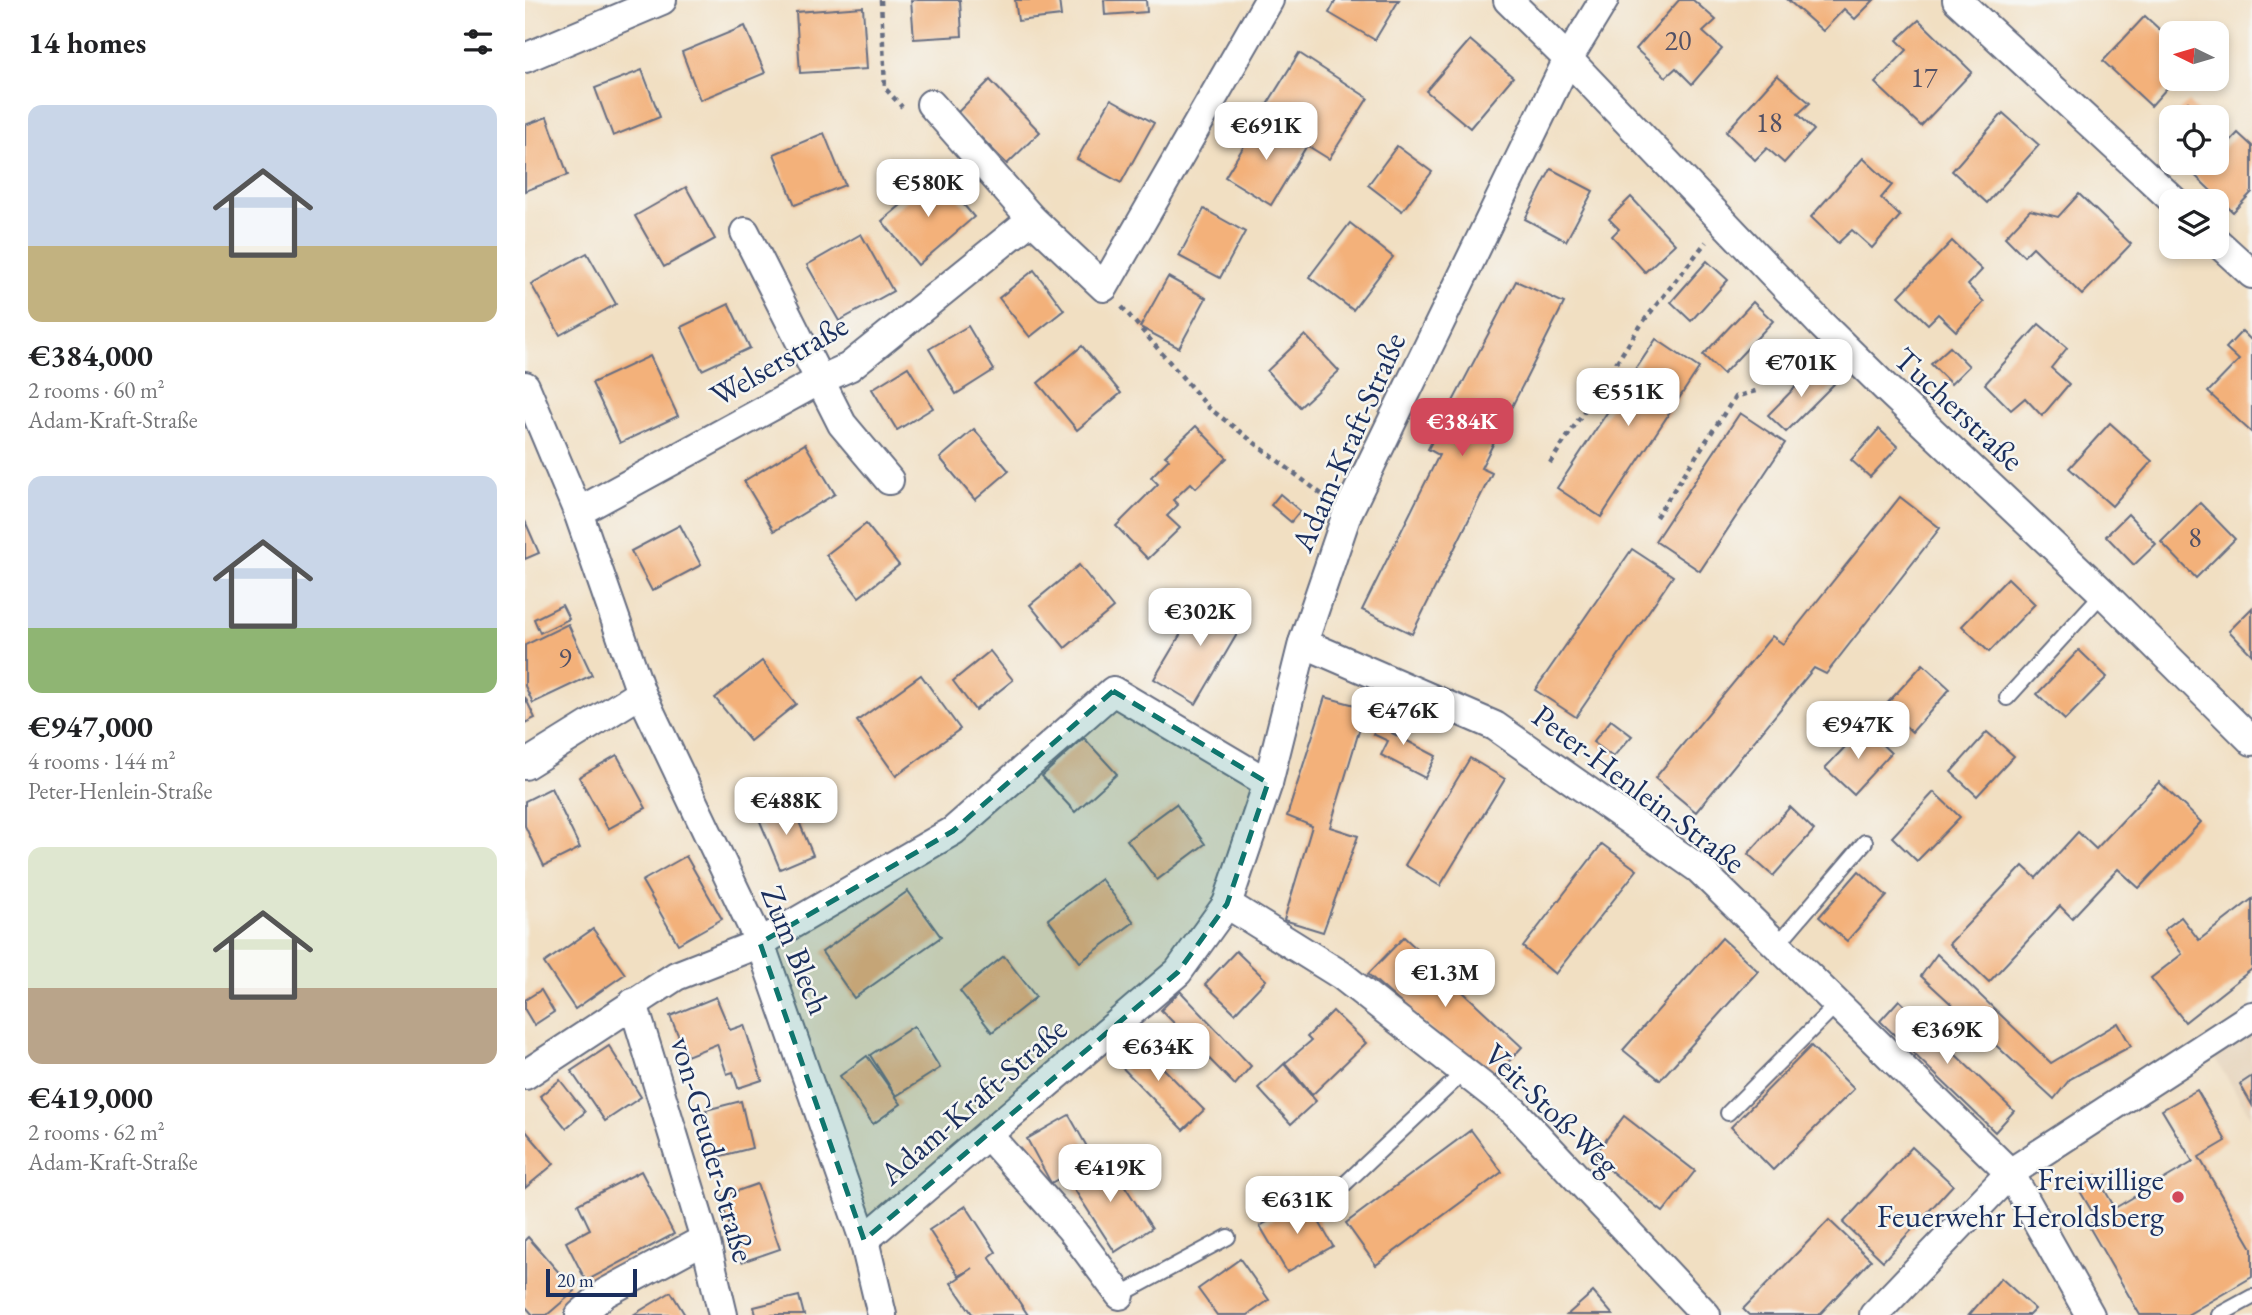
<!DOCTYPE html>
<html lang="en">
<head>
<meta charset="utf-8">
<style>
	body { margin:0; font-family:"EB Garamond",serif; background:#f6f6f6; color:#202124; height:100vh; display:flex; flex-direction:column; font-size:26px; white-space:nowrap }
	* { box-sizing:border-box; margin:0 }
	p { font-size:23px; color:#757577 }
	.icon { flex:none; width:38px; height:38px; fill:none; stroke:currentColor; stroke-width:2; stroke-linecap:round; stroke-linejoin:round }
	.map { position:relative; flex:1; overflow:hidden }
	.drawer { display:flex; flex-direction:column; background:#fff; width:525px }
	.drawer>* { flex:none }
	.needle { width:46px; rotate:275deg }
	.controls { position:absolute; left:1634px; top:21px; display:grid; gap:14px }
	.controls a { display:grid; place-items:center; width:70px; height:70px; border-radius:14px; background:#fff; box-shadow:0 4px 10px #0003; font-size:35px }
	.scale { position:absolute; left:21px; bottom:18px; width:91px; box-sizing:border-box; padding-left:7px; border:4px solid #1b2f5e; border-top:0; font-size:19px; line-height:24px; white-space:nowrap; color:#1b2f5e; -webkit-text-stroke:5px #f6f6f2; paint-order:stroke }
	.price { position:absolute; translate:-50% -60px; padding:0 16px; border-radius:14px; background:#fff; color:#222; font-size:23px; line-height:46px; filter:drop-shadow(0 2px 4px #0008) }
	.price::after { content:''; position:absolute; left:50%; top:42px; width:21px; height:16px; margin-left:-10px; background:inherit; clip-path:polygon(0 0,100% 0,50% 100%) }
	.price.selected { background:#d1495b; color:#fff }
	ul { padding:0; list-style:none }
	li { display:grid; align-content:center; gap:14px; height:371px; padding:0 28px }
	li span { display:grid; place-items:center; height:217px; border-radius:14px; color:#555 }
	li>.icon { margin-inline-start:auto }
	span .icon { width:126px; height:126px; fill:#fffc; stroke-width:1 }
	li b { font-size:30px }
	h2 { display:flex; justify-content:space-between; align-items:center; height:84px; padding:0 28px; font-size:30px }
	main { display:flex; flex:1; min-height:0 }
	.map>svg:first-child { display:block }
	.built { fill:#e4d0b6 }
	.building { fill:#f3b17a }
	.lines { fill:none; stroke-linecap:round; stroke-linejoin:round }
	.lane-casing { stroke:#666d81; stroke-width:18 }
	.street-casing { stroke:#666d81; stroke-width:32 }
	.path { stroke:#666d81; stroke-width:4.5; stroke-dasharray:5 5; stroke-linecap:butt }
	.lane { stroke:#fff; stroke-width:14 }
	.street { stroke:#fff; stroke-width:28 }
	.marked { fill:#0f766e; fill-opacity:0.2; stroke:#0f766e; stroke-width:5; stroke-dasharray:14 9; stroke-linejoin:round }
	.poi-dot { fill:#d1495b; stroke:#f6f6f2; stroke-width:2.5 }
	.labels { text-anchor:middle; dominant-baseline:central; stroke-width:5; stroke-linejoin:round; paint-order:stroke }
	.number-label { font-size:28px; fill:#515065 }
	.street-label { font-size:32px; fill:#1b2f5e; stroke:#f6f6f2 }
	.poi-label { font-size:32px; fill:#1b2f5e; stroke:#f6f6f2; text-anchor:end }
</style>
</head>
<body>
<main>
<section class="drawer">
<h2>14 homes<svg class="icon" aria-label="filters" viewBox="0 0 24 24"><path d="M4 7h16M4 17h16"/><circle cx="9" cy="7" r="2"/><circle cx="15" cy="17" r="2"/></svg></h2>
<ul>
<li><span style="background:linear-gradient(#c9d6e8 65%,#c2b280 0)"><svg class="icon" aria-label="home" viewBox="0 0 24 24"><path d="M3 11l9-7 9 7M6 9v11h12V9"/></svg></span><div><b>€384,000</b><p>2 rooms · 60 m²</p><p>Adam-Kraft-Straße</p></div></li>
<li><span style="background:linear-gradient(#c9d6e8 70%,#8fb573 0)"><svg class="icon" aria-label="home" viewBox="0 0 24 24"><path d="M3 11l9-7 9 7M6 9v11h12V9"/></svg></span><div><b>€947,000</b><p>4 rooms · 144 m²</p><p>Peter-Henlein-Straße</p></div></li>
<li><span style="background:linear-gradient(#dfe7d0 65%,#b9a48a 0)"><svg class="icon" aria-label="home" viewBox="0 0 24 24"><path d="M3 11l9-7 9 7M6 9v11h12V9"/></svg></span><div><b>€419,000</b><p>2 rooms · 62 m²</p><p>Adam-Kraft-Straße</p></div></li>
</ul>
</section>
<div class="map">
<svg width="1727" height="1315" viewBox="0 0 1727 1315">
	<rect width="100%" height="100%" fill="#f6f6f2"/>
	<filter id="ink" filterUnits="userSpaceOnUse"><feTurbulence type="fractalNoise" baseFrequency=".0143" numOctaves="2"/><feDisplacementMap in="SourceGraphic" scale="14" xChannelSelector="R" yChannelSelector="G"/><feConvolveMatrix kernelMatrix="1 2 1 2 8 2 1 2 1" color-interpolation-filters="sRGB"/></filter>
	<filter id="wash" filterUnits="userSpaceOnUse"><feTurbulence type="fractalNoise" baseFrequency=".00686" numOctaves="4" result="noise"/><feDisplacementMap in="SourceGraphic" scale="28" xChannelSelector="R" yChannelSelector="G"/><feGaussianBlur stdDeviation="1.57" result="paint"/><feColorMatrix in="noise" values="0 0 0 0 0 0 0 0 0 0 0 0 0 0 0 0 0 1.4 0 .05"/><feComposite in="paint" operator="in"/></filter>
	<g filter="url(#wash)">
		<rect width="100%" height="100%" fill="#f1dfc2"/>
		<!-- built -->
		<polygon class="built" points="1727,1026 1727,1118 1686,1052"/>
		<g id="blocks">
			<!-- building -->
			<g class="building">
				<polygon points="386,0 435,0 437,36 389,39"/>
				<polygon points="490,0 534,0 536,16 493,21"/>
				<polygon points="579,0 621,0 622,12 580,15"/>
				<polygon points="811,0 874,0 850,40 804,13"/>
				<polygon points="1154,0 1168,0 1191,20 1178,32 1197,49 1167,84 1151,68 1141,77 1111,49"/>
				<polygon points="1263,0 1349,0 1330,19 1319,9 1298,31"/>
				<polygon points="338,7 342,69 275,73 271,12"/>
				<polygon points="1620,16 1647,41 1647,79 1650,79 1626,106 1578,61"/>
				<polygon points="1394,20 1447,72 1396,126 1350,83 1382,50 1372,40"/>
				<polygon points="220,26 240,73 175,100 157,52"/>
				<polygon points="945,40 988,77 945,128 901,91"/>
				<polygon points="774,53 843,98 804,159 735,116"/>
				<polygon points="117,70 135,117 88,136 70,88"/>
				<polygon points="1252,75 1285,103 1273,114 1289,130 1259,163 1242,148 1230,160 1201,132"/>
				<polygon points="465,80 515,132 482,164 432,113"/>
				<polygon points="586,99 629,123 596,183 552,159"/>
				<polygon points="1663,102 1678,117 1650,117 1649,116"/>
				<polygon points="1478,113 1514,145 1462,203 1427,171"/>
				<polygon points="22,117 43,175 0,191 0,125"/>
				<polygon points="735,120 781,147 746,205 700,177"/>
				<polygon points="1647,130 1647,153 1635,141"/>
				<polygon points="299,133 320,185 270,205 249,154"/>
				<polygon points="1713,133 1727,146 1727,192 1708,212 1657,163 1692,163 1692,152 1694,153"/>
				<polygon points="872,146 907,172 877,211 843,185"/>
				<polygon points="1338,158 1367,185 1356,198 1375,216 1347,248 1327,230 1313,243 1286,217"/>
				<polygon points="1026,169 1068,191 1041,241 1000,219"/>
				<polygon points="413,174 449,217 393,265 357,221"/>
				<polygon points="161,187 190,239 139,267 110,216"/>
				<polygon points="1554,194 1606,244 1557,295 1508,247 1499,256 1480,237 1505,210 1533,217"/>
				<polygon points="1106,197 1150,244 1120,272 1087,236 1094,229 1084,219"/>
				<polygon points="679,209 720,232 695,278 654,256"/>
				<polygon points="825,223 868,257 828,310 784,277"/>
				<polygon points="336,234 368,291 314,321 282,265"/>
				<polygon points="1427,241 1457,270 1443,285 1459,302 1431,331 1413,314 1403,324 1374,296"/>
				<polygon points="62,253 91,304 35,335 6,284"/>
				<polygon points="1182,261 1203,280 1166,321 1146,302"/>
				<polygon points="509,270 539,310 505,337 474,298"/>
				<polygon points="643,277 681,298 654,348 615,327"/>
				<polygon points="991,281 1039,303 956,468 967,473 887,634 837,610 914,455 903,449"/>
				<polygon points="1228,302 1248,321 1198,374 1178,355"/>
				<polygon points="204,304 225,348 177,370 156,327"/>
				<polygon points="1514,324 1542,348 1526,368 1544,384 1517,416 1500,398 1486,410 1460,384"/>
				<polygon points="443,326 469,370 431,394 404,349"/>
				<polygon points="1717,331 1727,341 1727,433 1683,392 1714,360 1701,348"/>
				<polygon points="780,335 814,371 775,407 742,371"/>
				<polygon points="1131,339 1174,368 1076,517 1032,488"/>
				<polygon points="557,346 596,393 552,430 513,383"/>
				<polygon points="1425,347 1444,366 1426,384 1406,364"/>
				<polygon points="125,356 153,416 95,443 67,383"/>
				<polygon points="383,367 408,408 372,430 347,389"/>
				<polygon points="1290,367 1309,384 1261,432 1243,415"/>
				<polygon points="1215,413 1260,443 1175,571 1130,541"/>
				<polygon points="1585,423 1627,461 1587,506 1544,468"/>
				<polygon points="671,426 702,458 671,488 666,483 648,500 653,505 642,516 655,528 623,559 591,526 633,484 626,477 644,459 640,456"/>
				<polygon points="449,429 484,471 450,500 415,458"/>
				<polygon points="1354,429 1373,447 1345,477 1326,460"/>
				<polygon points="280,444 310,494 249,531 219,481"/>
				<polygon points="755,494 775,511 766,522 746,505"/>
				<polygon points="1375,497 1415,528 1301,674 1289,668 1171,812 1130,778 1247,636 1258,644"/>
				<polygon points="1675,503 1710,539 1671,578 1636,542"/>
				<polygon points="1603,514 1631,544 1609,565 1581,536"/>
				<polygon points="0,521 14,553 0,559"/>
				<polygon points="341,524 374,565 334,597 301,555"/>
				<polygon points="155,525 176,565 127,591 106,551"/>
				<polygon points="1107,549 1148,576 1051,717 1010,690"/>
				<polygon points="554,565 588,608 540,648 505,605"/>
				<polygon points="1483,578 1510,604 1464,652 1437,626"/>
				<polygon points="680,593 722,617 671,704 629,679"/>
				<polygon points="37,605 44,619 15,633 9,619"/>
				<polygon points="1727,608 1727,655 1704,631"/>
				<polygon points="43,624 67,675 8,703 0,686 0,645"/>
				<polygon points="1554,650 1582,677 1540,720 1512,694"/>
				<polygon points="465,651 488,680 450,710 428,681"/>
				<polygon points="237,661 271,704 225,741 190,698"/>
				<polygon points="1398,664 1425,689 1387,732 1359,707"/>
				<polygon points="396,675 435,729 371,776 332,721"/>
				<polygon points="0,697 10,718 0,723"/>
				<polygon points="800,697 841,708 805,827 833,836 798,932 759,920 787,826 762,816"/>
				<polygon points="861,709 876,716 867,733 911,756 900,778 856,755 863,741 848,734"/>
				<polygon points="1086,720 1107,736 1088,757 1068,742"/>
				<polygon points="1339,727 1366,753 1328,794 1300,768"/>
				<polygon points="1462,732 1489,756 1452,796 1426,772"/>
				<polygon points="559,738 592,774 550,812 517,776"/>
				<polygon points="92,755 121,808 83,829 54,777"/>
				<polygon points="945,758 980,779 915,886 880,865"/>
				<polygon points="1634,782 1676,822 1614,888 1593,869 1547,918 1535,906 1464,982 1424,944 1498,866 1511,878 1553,832 1571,849"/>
				<polygon points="26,788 55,848 19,866 0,826 0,801"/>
				<polygon points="1409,792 1435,817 1392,861 1367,837"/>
				<polygon points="651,804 680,844 632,880 602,840"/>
				<polygon points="267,805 288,855 255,869 234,819"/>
				<polygon points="1265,807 1289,830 1248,876 1223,854"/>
				<polygon points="1077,844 1112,870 1030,974 998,947"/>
				<polygon points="161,856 197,919 153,944 117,881"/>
				<polygon points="1334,871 1362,896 1322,941 1294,917"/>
				<polygon points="576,879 609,922 555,962 523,919"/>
				<polygon points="383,891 416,937 329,998 297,952"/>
				<polygon points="1727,899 1727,969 1660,1022 1626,978 1657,954 1639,930 1656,917 1674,940"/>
				<polygon points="68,929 100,974 50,1009 19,963"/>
				<polygon points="879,937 997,1047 965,1082 843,974"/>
				<polygon points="1197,938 1233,971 1135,1080 1098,1050"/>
				<polygon points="711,951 741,980 710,1013 680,984"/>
				<polygon points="1412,954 1526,1063 1593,1023 1606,1046 1545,1079 1529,1099 1396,976"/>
				<polygon points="479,956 511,997 467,1032 435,991"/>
				<polygon points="16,990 29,1012 9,1025 0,1010 0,1000"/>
				<polygon points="655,991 726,1066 710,1085 636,1010"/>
				<polygon points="191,997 205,1030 219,1025 237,1080 213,1088 208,1072 202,1074 192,1044 162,1056 145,1016"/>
				<polygon points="1374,1000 1489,1111 1470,1132 1355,1021"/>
				<polygon points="808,1011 841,1043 787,1095 760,1063 786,1041 782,1037"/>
				<polygon points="389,1026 415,1068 371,1096 345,1055"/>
				<polygon points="607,1036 679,1110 658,1130 587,1057"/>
				<polygon points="84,1046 116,1097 80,1121 46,1071"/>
				<polygon points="1286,1046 1329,1089 1248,1170 1206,1127"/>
				<polygon points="342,1056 376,1104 348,1124 315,1076"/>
				<polygon points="759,1064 791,1101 766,1124 733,1088"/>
				<polygon points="1727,1076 1727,1105 1715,1084"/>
				<polygon points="35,1080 60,1112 41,1128 15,1096"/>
				<polygon points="1672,1090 1701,1141 1674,1157 1727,1248 1727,1277 1662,1315 1615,1315 1563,1225 1572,1220 1552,1186 1571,1175 1590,1208 1668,1162 1637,1110"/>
				<polygon points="216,1101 227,1148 192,1157 181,1110"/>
				<polygon points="544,1115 569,1159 526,1183 502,1139"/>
				<polygon points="1099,1116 1170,1171 1138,1212 1068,1157"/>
				<polygon points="0,1130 29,1164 0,1188"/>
				<polygon points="946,1130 977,1172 851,1265 821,1223"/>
				<polygon points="1387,1147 1428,1185 1358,1261 1318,1223"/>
				<polygon points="581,1157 627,1228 590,1252 544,1181"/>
				<polygon points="116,1171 149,1234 61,1281 41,1242 65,1229 53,1204"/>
				<polygon points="232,1184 255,1249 217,1262 195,1197"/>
				<polygon points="781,1199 808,1246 762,1272 735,1226"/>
				<polygon points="441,1206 471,1252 464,1257 503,1315 448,1315 426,1283 448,1268 434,1276 404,1230"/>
				<polygon points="1304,1220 1346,1260 1294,1315 1224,1315 1218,1309"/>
				<polygon points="3,1237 50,1291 22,1315 8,1315 0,1306 0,1240"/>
				<polygon points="715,1259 744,1300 723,1315 692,1315 673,1289"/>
				<polygon points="1476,1278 1510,1309 1504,1315 1444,1315"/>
				<polygon points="146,1292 160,1315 108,1315"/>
				<polygon points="1068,1292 1088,1315 1042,1315"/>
				<polygon points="274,1296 279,1315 231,1315 229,1307"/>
			</g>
		</g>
	</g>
	<g filter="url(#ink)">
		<use href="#blocks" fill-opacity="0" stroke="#666d81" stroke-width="2"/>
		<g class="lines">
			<!-- lane casing -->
			<g class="lane-casing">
				<g id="lane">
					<polyline points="1482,698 1578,593"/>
					<polyline points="1252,945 1340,842"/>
					<polyline points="1203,1113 1312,1004"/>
					<polyline points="809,1194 939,1072"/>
					<polyline points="595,1295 703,1237"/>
					<polyline points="1694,1315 1727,1297"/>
				</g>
			</g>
			<!-- street casing -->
			<g class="street-casing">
				<g id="street">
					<polyline points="983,0 1043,59 1296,324 1361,388 1578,593 1727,741"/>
					<polyline points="1432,0 1649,201"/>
					<polyline points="0,58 137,0"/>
					<polyline points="406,104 507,219"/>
					<polyline points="220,232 317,424 364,480"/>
					<polyline points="1692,242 1727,274"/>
					<polyline points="0,386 53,512 116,693 235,943 339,1240 357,1315"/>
					<polyline points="53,512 295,380 324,367 507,219 579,287 744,0"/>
					<polyline points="778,643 970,726 1174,869 1485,1173 1565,1315"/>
					<polyline points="0,765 116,693"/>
					<polyline points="702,904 816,975 989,1111 1181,1315"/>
					<polyline points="108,1003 180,1239 198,1315"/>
					<polyline points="0,1075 151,976 235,943 428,831 588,691 743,783"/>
					<polyline points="463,1135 545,1228 595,1295"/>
					<polyline points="339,1240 653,972 702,904 743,783 778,643 822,514 1043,59 1079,0"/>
					<polyline points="55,1315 80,1293 180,1239"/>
					<polyline points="1349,1315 1485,1173 1727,1016"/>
				</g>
			</g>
			<!-- path -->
			<g class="path">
				<polyline points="356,0 360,88 377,107"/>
				<polyline points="597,307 684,408 799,496"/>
				<polyline points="1025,463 1118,322 1181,242"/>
				<polyline points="1131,517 1210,397 1234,390"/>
			</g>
			<!-- lane -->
			<use href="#lane" class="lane"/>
			<!-- street -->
			<use href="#street" class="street"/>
		</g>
	</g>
	<!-- marked area -->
	<path class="marked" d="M588,691L743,783L702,904L653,972L339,1240L235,943L428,831Z"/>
	<!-- markers -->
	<circle class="poi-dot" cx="1653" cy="1197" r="7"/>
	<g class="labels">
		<!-- number labels -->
		<g class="number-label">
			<text x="1153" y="40">20</text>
			<text x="1399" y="77">17</text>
			<text x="1244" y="122">18</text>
			<text x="1670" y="537">8</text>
			<text x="40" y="657">9</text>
		</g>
		<!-- street labels -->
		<g class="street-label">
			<text transform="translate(254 360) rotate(-30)">Welserstraße</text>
			<text transform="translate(1434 409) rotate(43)">Tucherstraße</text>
			<text transform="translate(823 442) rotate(-66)">Adam-Kraft-Straße</text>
			<text transform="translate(1114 789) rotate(37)">Peter-Henlein-Straße</text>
			<text transform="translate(271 950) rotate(68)">Zum Blech</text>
			<text transform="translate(448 1101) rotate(-41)">Adam-Kraft-Straße</text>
			<text transform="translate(1027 1109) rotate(44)">Veit-Stoß-Weg</text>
			<text transform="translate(188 1149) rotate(74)">von-Geuder-Straße</text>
		</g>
		<!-- poi labels -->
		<g class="poi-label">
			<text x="1639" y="1179">Freiwillige<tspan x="1639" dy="37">Feuerwehr Heroldsberg</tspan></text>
		</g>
	</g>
</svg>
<div class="controls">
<a><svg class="needle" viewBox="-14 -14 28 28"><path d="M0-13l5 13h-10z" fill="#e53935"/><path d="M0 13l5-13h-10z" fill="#757577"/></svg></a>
<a><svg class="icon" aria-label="locate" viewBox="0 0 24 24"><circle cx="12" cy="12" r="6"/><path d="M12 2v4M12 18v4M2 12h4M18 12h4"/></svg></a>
<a><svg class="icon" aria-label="layers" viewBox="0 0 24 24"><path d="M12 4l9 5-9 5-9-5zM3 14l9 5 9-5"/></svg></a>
</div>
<div class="scale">20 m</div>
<b class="price" style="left:741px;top:162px">€691K</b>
<b class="price" style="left:403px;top:219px">€580K</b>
<b class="price" style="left:1276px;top:399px">€701K</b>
<b class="price" style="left:1103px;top:428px">€551K</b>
<b class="price selected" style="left:937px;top:458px">€384K</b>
<b class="price" style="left:675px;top:648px">€302K</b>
<b class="price" style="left:878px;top:747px">€476K</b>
<b class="price" style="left:1333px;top:761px">€947K</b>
<b class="price" style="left:261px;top:837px">€488K</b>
<b class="price" style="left:920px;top:1009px">€1.3M</b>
<b class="price" style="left:1422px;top:1066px">€369K</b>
<b class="price" style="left:633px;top:1083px">€634K</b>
<b class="price" style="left:585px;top:1204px">€419K</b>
<b class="price" style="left:772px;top:1236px">€631K</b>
</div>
</main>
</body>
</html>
